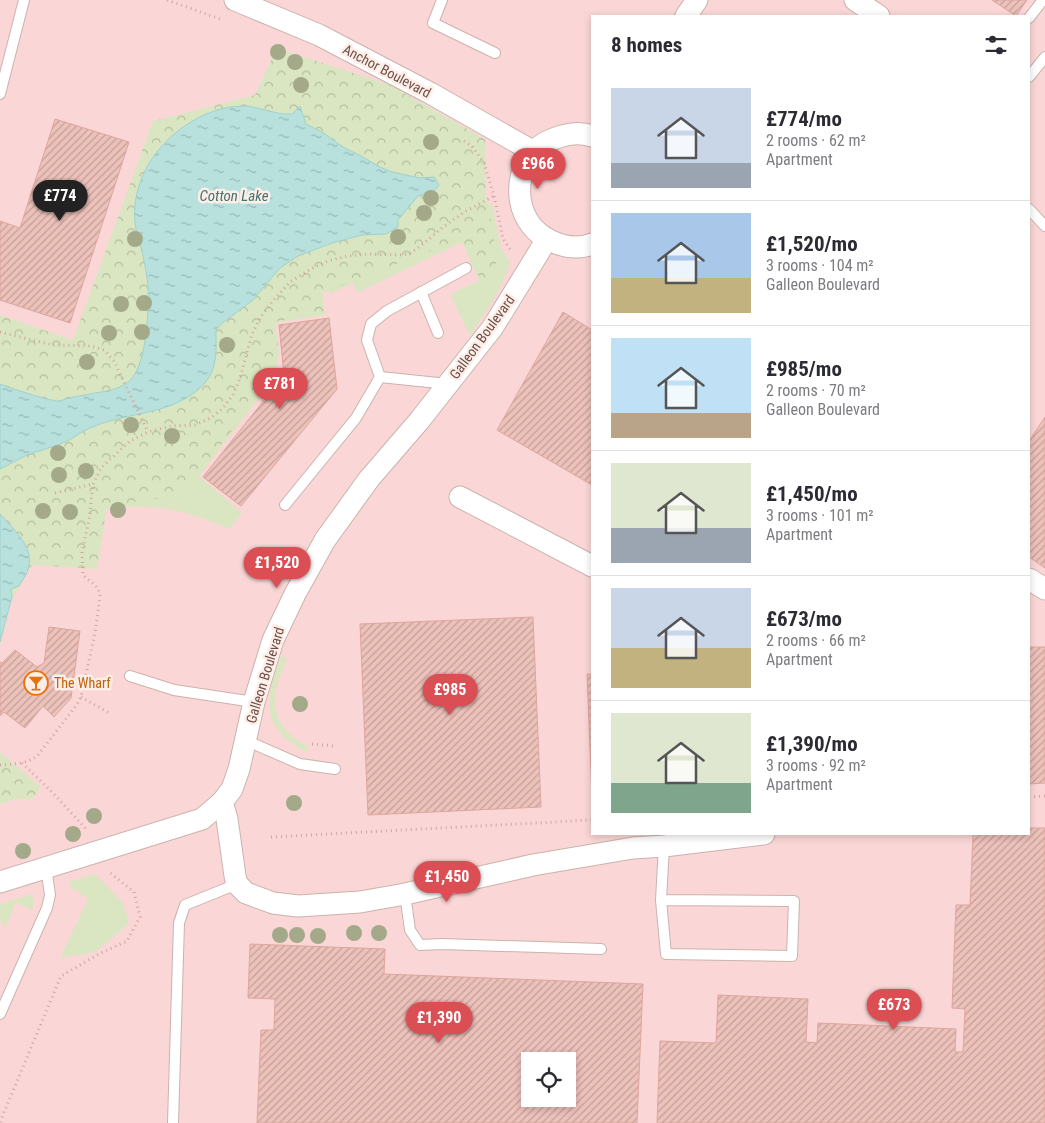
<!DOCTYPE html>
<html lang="en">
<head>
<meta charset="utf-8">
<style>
	body { margin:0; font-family:"Roboto Condensed",sans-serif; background:#f7f7f7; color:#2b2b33; height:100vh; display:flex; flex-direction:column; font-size:19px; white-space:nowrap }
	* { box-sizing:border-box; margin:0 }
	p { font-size:16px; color:#7c7c81 }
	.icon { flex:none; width:28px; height:28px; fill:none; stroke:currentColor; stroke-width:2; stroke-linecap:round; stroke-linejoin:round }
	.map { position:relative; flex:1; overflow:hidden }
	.sheet { position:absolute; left:591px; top:15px; width:439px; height:820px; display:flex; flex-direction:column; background:#fff; border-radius:0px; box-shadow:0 2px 8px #0003 }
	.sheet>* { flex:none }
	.fabs { position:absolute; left:521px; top:1052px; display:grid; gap:10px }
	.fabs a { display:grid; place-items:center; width:55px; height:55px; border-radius:0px; background:#fff; box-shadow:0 2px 8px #0003; font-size:25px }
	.price { position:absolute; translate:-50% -42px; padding:0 11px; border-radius:18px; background:#db4f54; color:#fff; font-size:16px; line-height:32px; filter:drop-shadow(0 1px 2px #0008) }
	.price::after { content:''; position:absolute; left:50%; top:30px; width:15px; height:11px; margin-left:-8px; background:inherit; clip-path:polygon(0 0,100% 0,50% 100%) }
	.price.on { background:#222; color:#fff }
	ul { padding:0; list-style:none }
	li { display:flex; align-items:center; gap:15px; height:125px; padding:0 20px }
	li+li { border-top:1px solid #e1e1e2 }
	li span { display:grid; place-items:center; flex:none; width:140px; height:100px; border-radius:0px; color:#555 }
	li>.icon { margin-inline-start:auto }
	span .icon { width:60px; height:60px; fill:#fffc; stroke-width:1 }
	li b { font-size:21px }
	h2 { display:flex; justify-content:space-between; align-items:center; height:60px; padding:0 20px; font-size:21px }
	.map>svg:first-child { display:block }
	.commercial { fill:#fad7d6; fill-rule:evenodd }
	.green { fill:#dae6c1 }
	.park { fill:url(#park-crowns) }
	.water { fill:url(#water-ripples); stroke:#9fd2cd }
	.building { fill:url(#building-hatch); stroke:#dea59d; fill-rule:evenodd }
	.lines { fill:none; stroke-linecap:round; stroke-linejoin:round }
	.service-casing { stroke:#ccb2ac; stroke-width:12 }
	.minor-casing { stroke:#ccb2ac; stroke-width:23 }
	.path { stroke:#d1a59f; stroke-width:3; stroke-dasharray:1 4; stroke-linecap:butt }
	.service { stroke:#fff; stroke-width:10 }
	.minor { stroke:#fff; stroke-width:21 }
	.tree { fill:#a4a98a }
	.labels { text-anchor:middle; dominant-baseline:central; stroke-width:5; stroke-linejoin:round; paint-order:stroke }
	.street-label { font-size:14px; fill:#6f4e4a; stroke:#fdefe7 }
	.food-label { font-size:14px; fill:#c56008; stroke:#fdefe7; text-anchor:start }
	.water-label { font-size:15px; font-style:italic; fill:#40746f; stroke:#fdefe7 }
</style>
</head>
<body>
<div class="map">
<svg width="1045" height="1123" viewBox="0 0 1045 1123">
	<defs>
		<pattern id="park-crowns" width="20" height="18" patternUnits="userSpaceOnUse" patternTransform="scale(1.25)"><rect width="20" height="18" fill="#dae6c1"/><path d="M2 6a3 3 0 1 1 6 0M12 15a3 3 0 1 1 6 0" fill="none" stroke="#b5bd9f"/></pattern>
		<pattern id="water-ripples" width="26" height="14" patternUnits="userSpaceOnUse" patternTransform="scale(1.25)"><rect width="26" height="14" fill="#b8e1dd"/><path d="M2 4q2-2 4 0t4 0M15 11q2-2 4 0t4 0" fill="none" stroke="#9ab9b5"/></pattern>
		<pattern id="building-hatch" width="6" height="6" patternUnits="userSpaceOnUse" patternTransform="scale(1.25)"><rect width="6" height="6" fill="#edc2bb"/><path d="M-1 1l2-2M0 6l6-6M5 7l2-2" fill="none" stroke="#c4a09a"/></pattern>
	</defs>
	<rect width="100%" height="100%" fill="#faeae1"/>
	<!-- commercial -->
	<path class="commercial" d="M0,0H1045V1123H0ZM592,16H1029V834H592ZM530,1061H568V1099H530Z"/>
	<!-- green -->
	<g class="green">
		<path d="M492,203L501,248L510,262C503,289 485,312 470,336L450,294L479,281L462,242L357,293L353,283L330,294L327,266L478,209Z"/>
		<path d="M319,268L325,315L275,323L277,375L199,476L242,513L229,529C203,517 173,507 144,507C129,506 115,508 101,509L255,334Z"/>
		<path d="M281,656L287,658C283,670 277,682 275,695C272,717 288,739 309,746L307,752C259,728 265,699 281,656Z"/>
		<polygon points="95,874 123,903 129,923 96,952 60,958 88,899 69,886 70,881"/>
		<polygon points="32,894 34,903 32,910 16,903 5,928 2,922 0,921 0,904"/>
	</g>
	<!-- park -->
	<g class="park">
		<polygon points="277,48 390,85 485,139 486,195 498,261 481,282 462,239 322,293 324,313 275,322 279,353 273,379 181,495 107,506 97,569 32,565 0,620 0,315 73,340 153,121 255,95"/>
		<polygon points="0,752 41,787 32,799 16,799 0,804"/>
	</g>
	<!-- water -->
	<g class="water">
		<path d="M248,106L282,114H292L300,106L306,124L322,132L343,147L361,156L380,167L392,172L420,178L434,177L439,186L432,192L418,196L398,220V227L386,234L362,235L332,243L298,256L280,268L253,300L221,324L216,330C216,349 218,369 204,384C174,416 128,411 90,428C82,431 75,437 67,441C55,447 40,450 27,455C18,459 9,465 0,469V384C7,387 53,402 58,401C61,401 65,399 69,398C77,396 86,395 95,393C108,391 123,389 132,378C147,361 149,307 148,286C147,276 145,265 143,256C141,245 136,234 135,223C130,168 174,120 225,108C232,106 241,107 248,106Z"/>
		<path d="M0,514C14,530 37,549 27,572C25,577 21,582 19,586L11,589L12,597L0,642Z"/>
	</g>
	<!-- building -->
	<g class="building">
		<polygon points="992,0 1027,0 1016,16"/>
		<polygon points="55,119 129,142 70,323 0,300 0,221 20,228"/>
		<polygon points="563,312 592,330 592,485 497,430"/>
		<polygon points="329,318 337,389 241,506 203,477 284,375 279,325"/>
		<polygon points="1045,417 1045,568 1029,557 1029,441"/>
		<polygon points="533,617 541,807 368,815 360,624"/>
		<polygon points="49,627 80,631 71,698 54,717 43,706 25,728 4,712 0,716 0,662 2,663 15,650 37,667 44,663"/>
		<polygon points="1029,647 1045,647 1045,783 1029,784"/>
		<polygon points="587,674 592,674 592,796"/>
		<polygon points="1029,828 1045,828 1045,1123 657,1123 660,1041 716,1043 718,995 808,999 806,1042 817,1043 818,1023 956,1029 955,1052 963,1052 965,1009 952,1008 956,905 970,905 973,834 1029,834"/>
		<path d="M250,944L385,949L384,974L643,984L637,1123H257L261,1030H274L275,999L248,998ZM530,1061H568V1099H530Z"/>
	</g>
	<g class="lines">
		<!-- service casing -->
		<g class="service-casing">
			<g id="service">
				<polyline points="442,0 433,23 495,53"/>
				<polyline points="1029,18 1043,0"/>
				<polyline points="1029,77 1045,57"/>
				<polyline points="0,94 24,0"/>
				<polyline points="1029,209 1045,226"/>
				<polyline points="421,292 438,333"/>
				<polyline points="380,377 367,340 371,324 387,311 466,268"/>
				<polyline points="380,377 448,384"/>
				<polyline points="285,505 356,418 380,377"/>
				<polyline points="130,676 174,690 254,702"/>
				<polyline points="245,740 300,764 335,769"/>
				<polyline points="405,894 410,930 420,945 442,944 601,949"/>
				<polyline points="661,900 794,901 792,956 666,954 661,900 664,846"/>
				<polyline points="0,1014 47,908 50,895 46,867"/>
				<polyline points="173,1123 179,923 185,905 237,884"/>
			</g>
		</g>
		<!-- minor casing -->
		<g class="minor-casing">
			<g id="minor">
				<polyline points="235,0 319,35 430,93 534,152"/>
				<polyline points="855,0 879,16"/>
				<polyline points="686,16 697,0"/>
				<path d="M592,136C583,133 572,133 562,136C551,139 540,144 533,153C510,181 517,225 551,241C564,247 579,249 592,244"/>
				<polyline points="460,497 592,566"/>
				<polyline points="1029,579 1045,589"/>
				<polyline points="222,802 227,819 235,876 237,884 246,893 273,903 298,906 360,902 405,894 533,865 633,848 664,846 764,834"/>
				<polyline points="0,882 202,819 222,802 232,789 239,769 254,702 273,640 295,594 325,540 369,479 419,421 493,327 547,239"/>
			</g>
		</g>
		<!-- path -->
		<g class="path">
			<polyline points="167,0 220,19"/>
			<polyline points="464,141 472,146 484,163 494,196 503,239 512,252"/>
			<polyline points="0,332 53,345 91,346 104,350 114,361 148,432"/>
			<polyline points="55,493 93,484"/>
			<polyline points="81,697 109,713"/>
			<polyline points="312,744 334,746"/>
			<polyline points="22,763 51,791 87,830"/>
			<path d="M0,765C13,764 28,764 38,755L76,706L81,697L95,633L100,597C99,585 91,583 83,575L82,552L89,520L93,484L101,468L130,441L148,432L171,426L195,425L211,418L223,408L233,395L240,378L252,334L260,318L272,302L290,282L311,269L328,261L348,256L368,254L399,255L409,254L423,244L443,227L466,211L494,196"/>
			<polyline points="1029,797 1045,796"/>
			<polyline points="271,837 592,820"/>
			<polyline points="0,1122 61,976 99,954 127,941 140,917 134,892 109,872"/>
		</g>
		<!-- service -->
		<use href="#service" class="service"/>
		<!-- minor -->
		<use href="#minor" class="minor"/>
	</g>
	<!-- trees -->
	<g class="tree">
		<circle cx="278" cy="52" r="8"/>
		<circle cx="295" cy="62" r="8"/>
		<circle cx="301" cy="85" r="8"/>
		<circle cx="431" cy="142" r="8"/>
		<circle cx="431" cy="198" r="8"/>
		<circle cx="424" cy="213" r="8"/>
		<circle cx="398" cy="237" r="8"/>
		<circle cx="135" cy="239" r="8"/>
		<circle cx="144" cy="303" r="8"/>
		<circle cx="121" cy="304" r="8"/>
		<circle cx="142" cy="332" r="8"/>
		<circle cx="109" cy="333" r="8"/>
		<circle cx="227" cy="345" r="8"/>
		<circle cx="87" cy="362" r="8"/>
		<circle cx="131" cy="425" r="8"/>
		<circle cx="172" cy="436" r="8"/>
		<circle cx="58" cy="453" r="8"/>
		<circle cx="86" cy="471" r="8"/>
		<circle cx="59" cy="475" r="8"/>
		<circle cx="118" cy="510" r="8"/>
		<circle cx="43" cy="511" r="8"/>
		<circle cx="70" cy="512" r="8"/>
		<circle cx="300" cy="704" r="8"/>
		<circle cx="294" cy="803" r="8"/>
		<circle cx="94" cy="816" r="8"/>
		<circle cx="73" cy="834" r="8"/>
		<circle cx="23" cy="851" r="8"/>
		<circle cx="354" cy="933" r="8"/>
		<circle cx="379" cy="933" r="8"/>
		<circle cx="280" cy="935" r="8"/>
		<circle cx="297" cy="935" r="8"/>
		<circle cx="318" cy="936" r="8"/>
	</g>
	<!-- icons -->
	<defs>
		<g id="bar-ring" transform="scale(1.25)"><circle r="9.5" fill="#fdefe7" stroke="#e8710a" stroke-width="1.5"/><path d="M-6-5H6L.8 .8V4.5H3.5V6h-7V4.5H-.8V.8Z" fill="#e8710a"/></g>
	</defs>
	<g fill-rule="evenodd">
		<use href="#bar-ring" x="36" y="683"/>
	</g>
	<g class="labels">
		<!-- street labels -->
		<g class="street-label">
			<text transform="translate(387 71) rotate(28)">Anchor Boulevard</text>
			<text transform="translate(482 337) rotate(-54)">Galleon Boulevard</text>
			<text transform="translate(265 675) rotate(-73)">Galleon Boulevard</text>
		</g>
		<!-- food labels -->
		<g class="food-label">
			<text x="54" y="683">The Wharf</text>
		</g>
		<!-- water labels -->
		<g class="water-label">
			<text x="234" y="196">Cotton Lake</text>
		</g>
	</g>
</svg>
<div class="fabs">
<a><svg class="icon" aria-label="locate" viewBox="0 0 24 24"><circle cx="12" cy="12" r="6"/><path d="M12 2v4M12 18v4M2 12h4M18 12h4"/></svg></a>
</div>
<b class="price" style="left:538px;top:190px">£966</b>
<b class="price on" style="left:60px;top:222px">£774</b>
<b class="price" style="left:280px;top:410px">£781</b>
<b class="price" style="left:277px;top:589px">£1,520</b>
<b class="price" style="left:450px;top:716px">£985</b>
<b class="price" style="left:447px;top:903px">£1,450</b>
<b class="price" style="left:894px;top:1031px">£673</b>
<b class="price" style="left:439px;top:1044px">£1,390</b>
<section class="sheet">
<h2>8 homes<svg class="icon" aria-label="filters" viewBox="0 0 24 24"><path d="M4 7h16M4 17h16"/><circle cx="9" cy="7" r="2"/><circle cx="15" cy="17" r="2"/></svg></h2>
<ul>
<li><span style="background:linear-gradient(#c9d6e8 75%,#9aa5b1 0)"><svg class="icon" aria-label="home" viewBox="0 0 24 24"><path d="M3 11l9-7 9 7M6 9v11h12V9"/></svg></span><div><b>£774/mo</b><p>2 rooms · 62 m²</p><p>Apartment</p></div></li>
<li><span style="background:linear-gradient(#a9c7e8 65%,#c2b280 0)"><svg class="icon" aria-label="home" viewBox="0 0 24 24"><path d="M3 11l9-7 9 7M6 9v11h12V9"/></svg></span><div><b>£1,520/mo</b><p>3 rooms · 104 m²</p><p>Galleon Boulevard</p></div></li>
<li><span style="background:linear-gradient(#bfe0f5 75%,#b9a48a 0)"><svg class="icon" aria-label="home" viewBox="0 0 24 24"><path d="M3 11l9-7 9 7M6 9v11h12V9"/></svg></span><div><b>£985/mo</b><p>2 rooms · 70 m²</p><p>Galleon Boulevard</p></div></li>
<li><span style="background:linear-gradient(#dfe7d0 65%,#9aa5b1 0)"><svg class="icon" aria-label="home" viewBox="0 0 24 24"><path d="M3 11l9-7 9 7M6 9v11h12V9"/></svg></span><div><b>£1,450/mo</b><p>3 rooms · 101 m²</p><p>Apartment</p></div></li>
<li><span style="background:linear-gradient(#c9d6e8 60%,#c2b280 0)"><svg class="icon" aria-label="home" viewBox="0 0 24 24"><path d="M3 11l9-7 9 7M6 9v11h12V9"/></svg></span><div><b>£673/mo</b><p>2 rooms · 66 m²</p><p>Apartment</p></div></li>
<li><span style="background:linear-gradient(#dfe7d0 70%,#7fa58c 0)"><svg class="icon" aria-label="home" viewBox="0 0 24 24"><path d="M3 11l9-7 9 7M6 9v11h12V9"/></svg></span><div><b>£1,390/mo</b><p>3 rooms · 92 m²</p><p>Apartment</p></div></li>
</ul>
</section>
</div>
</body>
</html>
